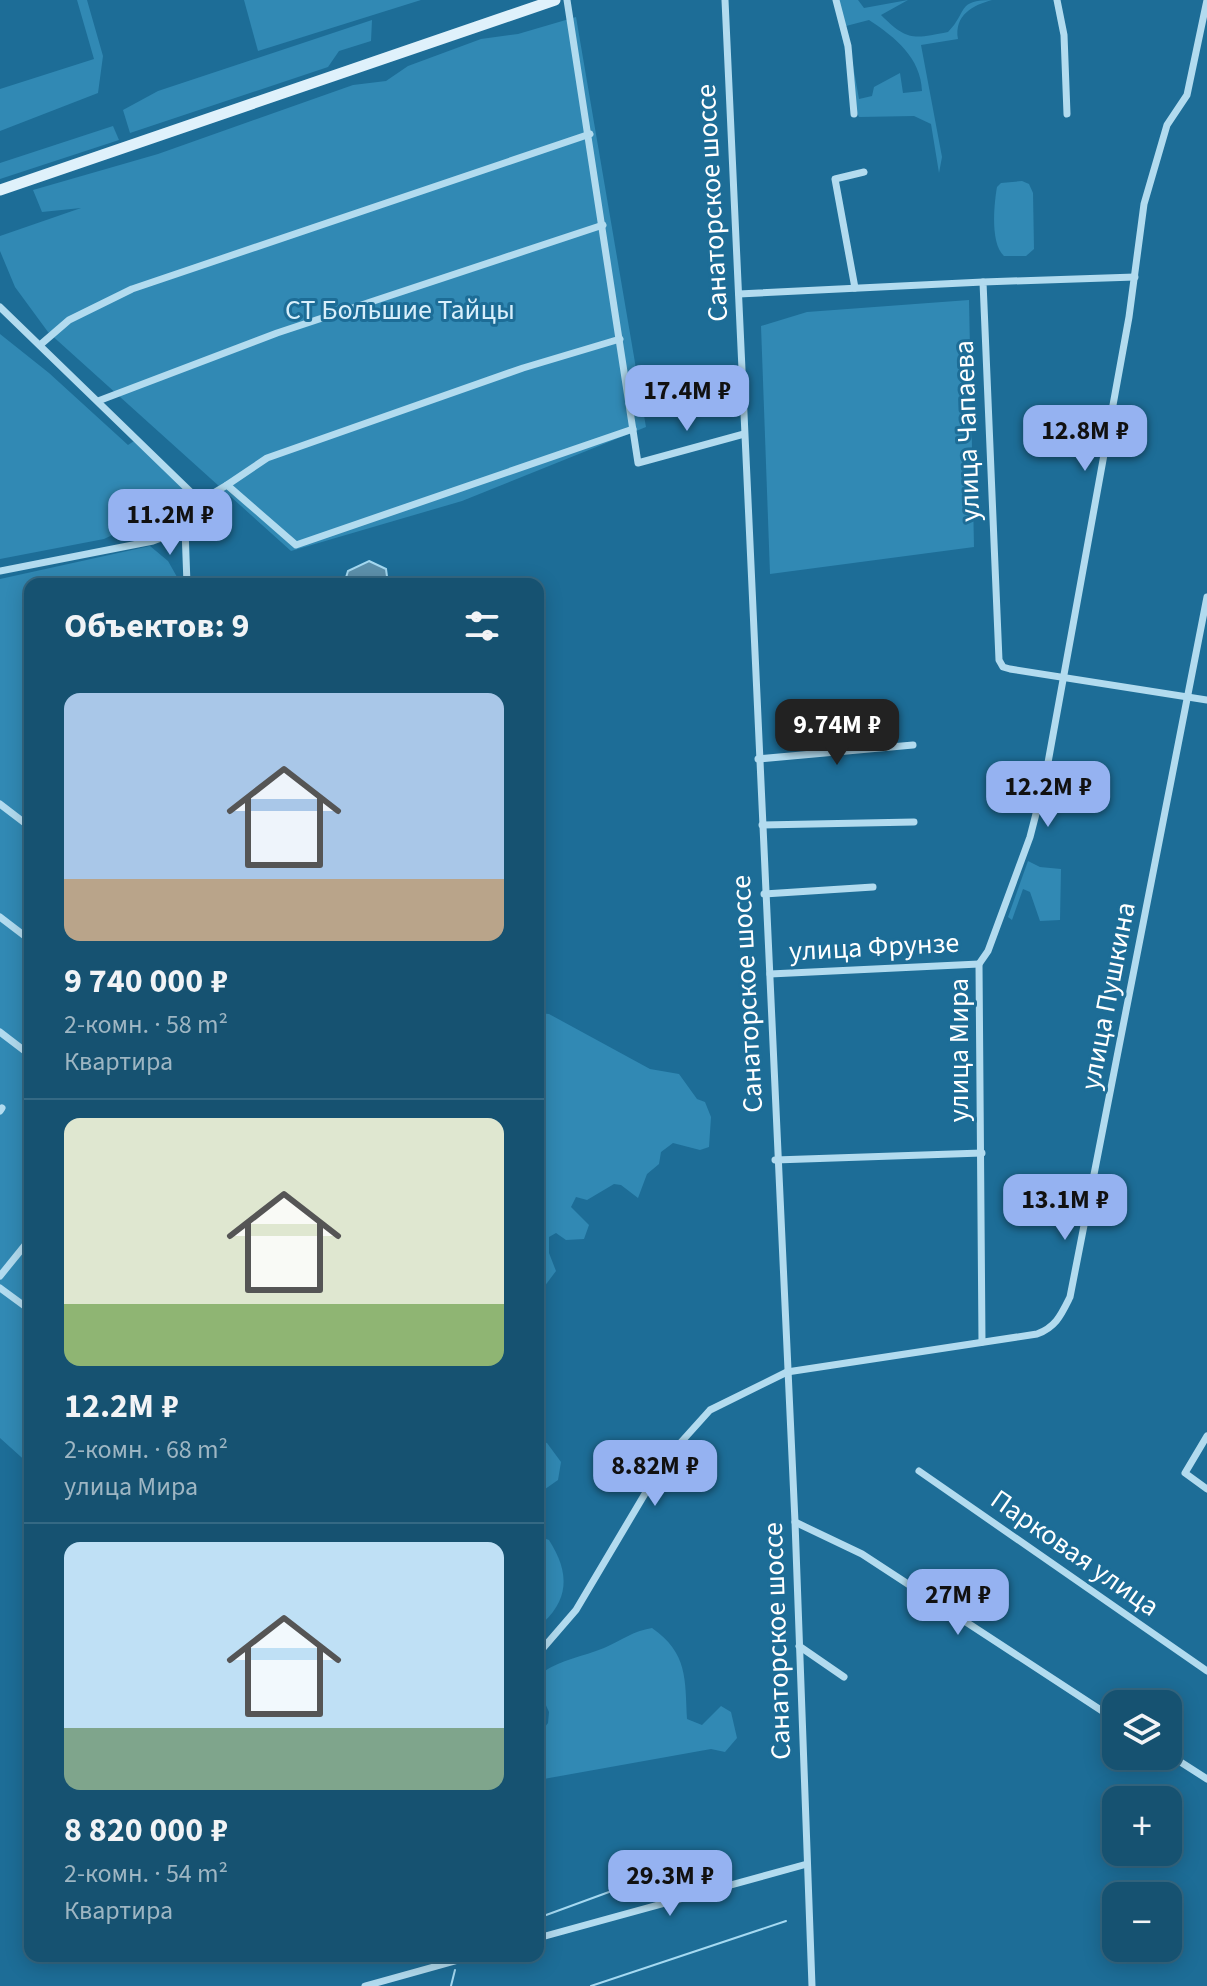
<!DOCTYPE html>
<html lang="ru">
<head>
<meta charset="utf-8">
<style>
	body { margin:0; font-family:"Source Sans 3",sans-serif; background:#1f5876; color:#f1f3f6; height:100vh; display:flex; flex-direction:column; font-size:30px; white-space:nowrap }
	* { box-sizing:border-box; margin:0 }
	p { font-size:26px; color:#9eb6c3 }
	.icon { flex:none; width:44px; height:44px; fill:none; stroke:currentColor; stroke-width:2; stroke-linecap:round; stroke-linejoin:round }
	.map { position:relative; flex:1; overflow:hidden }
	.drawer { position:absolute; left:24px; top:578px; width:520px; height:1384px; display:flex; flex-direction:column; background:#165271; border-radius:16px; box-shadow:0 4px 20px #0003,0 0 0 2px #356984 }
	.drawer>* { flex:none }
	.fabs { position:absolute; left:1102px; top:1690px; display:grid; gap:16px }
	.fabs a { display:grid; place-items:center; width:80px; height:80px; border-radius:16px; background:#165271; box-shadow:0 4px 20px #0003,0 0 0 2px #356984; font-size:40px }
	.price { position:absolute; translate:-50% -68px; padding:0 18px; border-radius:16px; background:#95b2f1; color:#111; font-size:26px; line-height:52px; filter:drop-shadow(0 2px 4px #0008) }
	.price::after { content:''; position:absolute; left:50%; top:48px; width:24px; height:18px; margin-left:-12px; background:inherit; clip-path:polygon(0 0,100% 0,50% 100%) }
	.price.selected { background:#222; color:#fff }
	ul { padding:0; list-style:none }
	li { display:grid; align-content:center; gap:16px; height:424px; padding:0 40px }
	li+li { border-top:2px solid #356984 }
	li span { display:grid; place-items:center; height:248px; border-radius:16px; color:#555 }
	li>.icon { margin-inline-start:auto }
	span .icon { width:144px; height:144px; fill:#fffc; stroke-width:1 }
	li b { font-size:34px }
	h2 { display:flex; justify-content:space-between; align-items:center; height:96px; padding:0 40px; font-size:34px }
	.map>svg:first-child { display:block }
	.green { fill:#3189b4; fill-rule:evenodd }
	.water { fill:#5d91ac; stroke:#a5d9f1; stroke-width:2 }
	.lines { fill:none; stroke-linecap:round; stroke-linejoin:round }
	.stream { stroke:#a5d9f1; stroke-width:2 }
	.street { stroke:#b2dbef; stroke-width:7 }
	.secondary { stroke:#dff1fb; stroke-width:11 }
	.labels { text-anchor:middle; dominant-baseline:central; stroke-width:6; stroke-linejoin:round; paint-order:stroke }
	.street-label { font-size:28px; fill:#fff; stroke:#1d6d97 }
	.park-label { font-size:28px; fill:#d8effb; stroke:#1d6d97 }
</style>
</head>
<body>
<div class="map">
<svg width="1207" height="1986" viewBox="0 0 1207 1986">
	<rect width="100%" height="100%" fill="#1d6d97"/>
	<!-- green -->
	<g class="green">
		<polygon points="77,0 87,0 103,56 98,93 0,131 0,89 94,59"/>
		<polygon points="244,0 421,0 258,51"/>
		<path d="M834,0H858L864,8L908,0L881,15C907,41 913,39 948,32C968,12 956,0 992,0C973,5 954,15 958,39L921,45L942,157L939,173L931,124L914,116L859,117L849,95L847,60ZM869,20C895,37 921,58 922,91L903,93L900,73L874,87L872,96L859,99L846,26Z"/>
		<polygon points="576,17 646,427 462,501 291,551 48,332 15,287 0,251 0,236 81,208 42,212 33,190 158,154 353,85 386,81 408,66 481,39 518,34"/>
		<polygon points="372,20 371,41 339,51 328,67 130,133 123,110 158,91"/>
		<polygon points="113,126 119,140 0,179 0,163"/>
		<path d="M1022,181L1029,184L1033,193L1034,249L1026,256H1004C990,244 994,204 997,187L1001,183Z"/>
		<polygon points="969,300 974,547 770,574 761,326 807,312"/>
		<polygon points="0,334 49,373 128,445 134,441 190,493 184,499 189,505 155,521 152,516 104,539 0,559"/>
		<polygon points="150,546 168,561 181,584 30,584 30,1465 0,1438 0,579"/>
		<polygon points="1028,861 1040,867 1061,869 1060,920 1040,921 1030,892 1023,889 1012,920 1008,917"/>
		<polygon points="538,1013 549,1014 650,1069 679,1074 697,1099 705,1102 711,1117 709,1147 700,1150 673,1143 661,1152 659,1164 647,1174 638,1198 621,1185 614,1184 587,1200 576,1197 571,1207 589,1225 584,1239 566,1240 556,1233 549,1237 549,1253 556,1271 538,1295"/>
		<polygon points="538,1441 547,1443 561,1462 558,1480 538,1494"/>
		<path d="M538,1536L549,1540C570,1573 570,1601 538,1627Z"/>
		<path d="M652,1628C688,1653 685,1679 687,1719L702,1725L721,1706L731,1712L737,1738L725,1752L711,1749L538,1780V1736L548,1723L549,1712L540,1692L543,1672C563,1659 582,1657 604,1648C622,1640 633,1631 652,1628Z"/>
	</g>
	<!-- water -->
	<polygon class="water" points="369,561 386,569 388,584 344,584 348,571"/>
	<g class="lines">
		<!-- stream -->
		<g class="stream">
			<polyline points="538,1918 710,1855"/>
			<polyline points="451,1986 455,1970"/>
			<polyline points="591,1986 786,1921"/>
		</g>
		<!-- street -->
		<g class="street">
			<polyline points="567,0 638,463 744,434"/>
			<polyline points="725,0 795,1522 812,1986"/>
			<polyline points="836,0 848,46 854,114"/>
			<polyline points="1057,0 1064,35 1067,114"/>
			<polyline points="1135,277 983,282 999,660 1003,667 1010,669 1207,700"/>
			<polyline points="855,288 835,179 864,172"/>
			<polyline points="739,294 983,282"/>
			<polyline points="0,307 200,501"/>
			<polyline points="40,345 69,320 132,289 590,134"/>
			<polyline points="98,401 277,333 603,225"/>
			<polyline points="227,485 267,458 523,368 620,339"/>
			<polyline points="185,529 187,584"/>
			<polyline points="0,571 153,541 185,529 200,501 227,485 296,545 633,429"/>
			<polyline points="758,759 913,745"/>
			<polyline points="0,804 30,827"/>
			<polyline points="762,825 914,822"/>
			<polyline points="764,894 873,887"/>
			<polyline points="0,917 30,940"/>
			<polyline points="770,974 979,964"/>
			<polyline points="0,1032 30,1055"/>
			<polyline points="0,1111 2,1108"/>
			<polyline points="775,1160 982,1153"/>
			<polyline points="0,1276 30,1239"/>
			<polyline points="0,1288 30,1310"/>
			<polyline points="982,1342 979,964 988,951 1030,837 1045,779 1129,317 1144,204 1167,125 1187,95 1207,0"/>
			<polyline points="1207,1436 1185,1473 1207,1489"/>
			<polyline points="919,1471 1207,1671"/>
			<polyline points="795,1522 862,1554 1116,1720"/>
			<polyline points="799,1646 844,1677"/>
			<path d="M538,1654L576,1610L665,1460L710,1410L787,1372L1037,1334C1056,1327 1061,1315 1070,1297L1207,597"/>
			<polyline points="1168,1754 1207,1779"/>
			<polyline points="538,1938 807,1864"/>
			<polyline points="365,1986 473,1956"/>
		</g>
		<!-- secondary -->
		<polyline class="secondary" points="0,190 555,0"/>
	</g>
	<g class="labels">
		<!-- street labels -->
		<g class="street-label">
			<text transform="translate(712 203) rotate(-93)">Санаторское шоссе</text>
			<text transform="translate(967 431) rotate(-92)">улица Чапаева</text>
			<text transform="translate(874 947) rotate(-3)">улица Фрунзе</text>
			<text transform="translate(747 994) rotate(-93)">Санаторское шоссе</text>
			<text transform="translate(1108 996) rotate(-79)">улица Пушкина</text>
			<text transform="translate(959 1050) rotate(-90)">улица Мира</text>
			<text transform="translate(1075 1553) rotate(35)">Парковая улица</text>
			<text transform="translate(777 1641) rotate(-92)">Санаторское шоссе</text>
		</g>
		<!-- park labels -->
		<g class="park-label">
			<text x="400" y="310">СТ Большие Тайцы</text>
		</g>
	</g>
</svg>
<div class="fabs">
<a><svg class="icon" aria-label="layers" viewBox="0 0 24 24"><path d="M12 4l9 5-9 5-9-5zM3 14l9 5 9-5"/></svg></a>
<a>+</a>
<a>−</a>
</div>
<b class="price" style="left:687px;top:433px">17.4M ₽</b>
<b class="price" style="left:1085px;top:473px">12.8M ₽</b>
<b class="price" style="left:170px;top:557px">11.2M ₽</b>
<b class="price selected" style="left:837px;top:767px">9.74M ₽</b>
<b class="price" style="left:1048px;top:829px">12.2M ₽</b>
<b class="price" style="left:1065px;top:1242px">13.1M ₽</b>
<b class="price" style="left:655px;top:1508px">8.82M ₽</b>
<b class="price" style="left:958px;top:1637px">27M ₽</b>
<b class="price" style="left:670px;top:1918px">29.3M ₽</b>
<section class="drawer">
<h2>Объектов: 9<svg class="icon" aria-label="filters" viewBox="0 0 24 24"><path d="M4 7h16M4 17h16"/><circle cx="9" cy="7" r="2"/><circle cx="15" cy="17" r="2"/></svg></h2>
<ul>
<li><span style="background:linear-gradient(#a9c7e8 75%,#b9a48a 0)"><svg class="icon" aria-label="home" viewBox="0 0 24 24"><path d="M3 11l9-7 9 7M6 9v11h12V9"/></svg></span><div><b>9 740 000 ₽</b><p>2-комн. · 58 m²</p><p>Квартира</p></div></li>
<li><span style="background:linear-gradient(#dfe7d0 75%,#8fb573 0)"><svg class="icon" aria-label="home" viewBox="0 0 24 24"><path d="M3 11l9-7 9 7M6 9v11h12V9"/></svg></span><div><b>12.2M ₽</b><p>2-комн. · 68 m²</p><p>улица Мира</p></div></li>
<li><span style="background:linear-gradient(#bfe0f5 75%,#7fa58c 0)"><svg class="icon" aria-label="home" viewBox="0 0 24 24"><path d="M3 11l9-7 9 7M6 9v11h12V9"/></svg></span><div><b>8 820 000 ₽</b><p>2-комн. · 54 m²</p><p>Квартира</p></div></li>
</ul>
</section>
</div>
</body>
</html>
